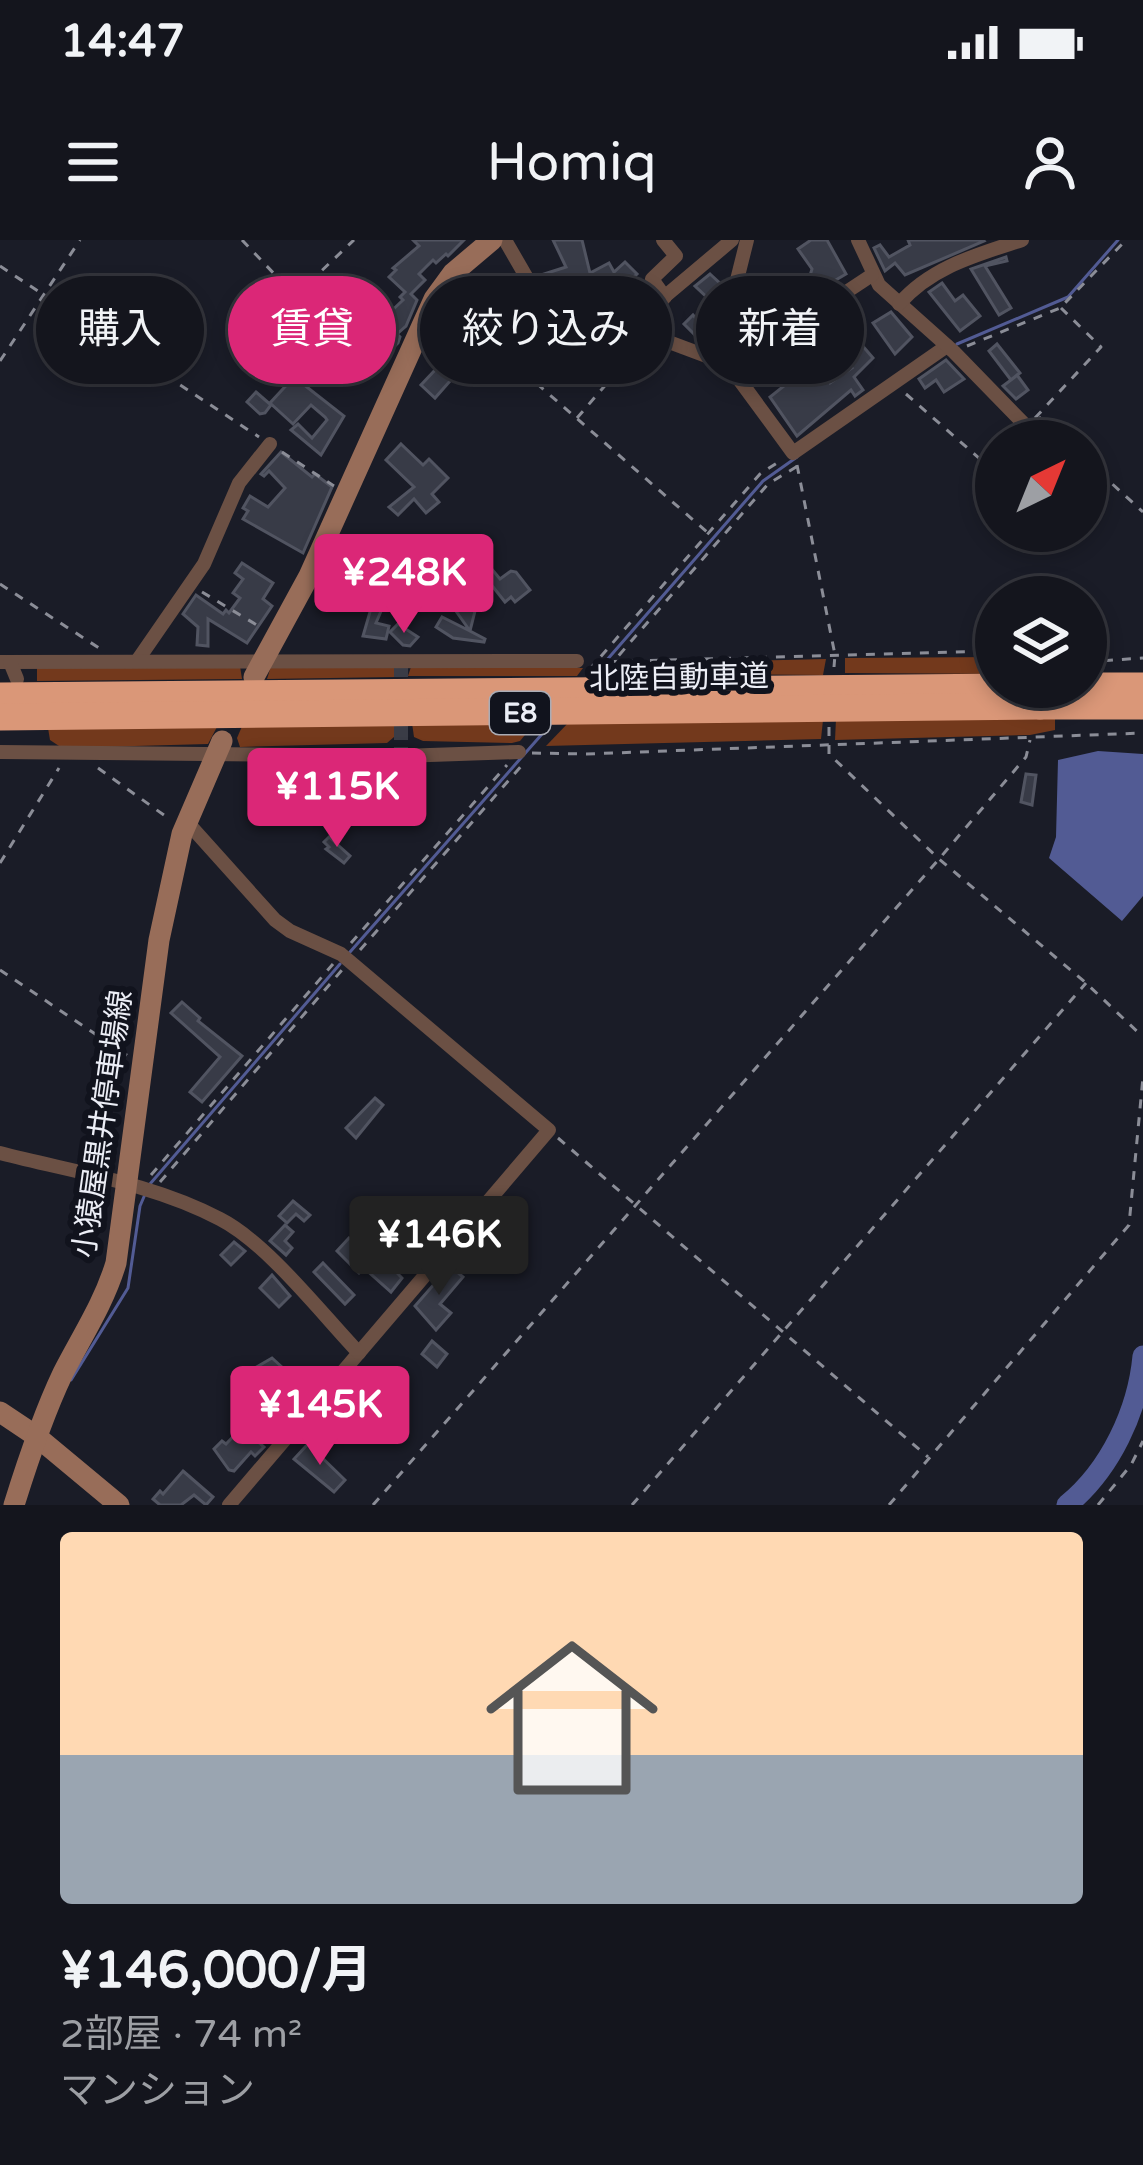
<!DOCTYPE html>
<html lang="ja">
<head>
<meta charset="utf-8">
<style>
	body { margin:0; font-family:"Varela Round","Noto Sans JP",sans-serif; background:#1d1e26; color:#f1f3f6; height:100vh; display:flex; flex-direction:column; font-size:45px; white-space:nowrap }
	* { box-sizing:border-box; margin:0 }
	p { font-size:39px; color:#9d9fa4 }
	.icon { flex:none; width:66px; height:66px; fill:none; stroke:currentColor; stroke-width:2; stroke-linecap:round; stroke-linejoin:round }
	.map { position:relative; height:1265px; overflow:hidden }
	.drawer { display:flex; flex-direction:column; background:#14151d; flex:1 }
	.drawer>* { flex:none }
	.banner { position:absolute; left:36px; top:36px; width:1071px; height:108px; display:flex; gap:24px }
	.needle { width:78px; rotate:43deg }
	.fabs { position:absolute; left:975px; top:180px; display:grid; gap:24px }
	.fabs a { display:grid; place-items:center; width:132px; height:132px; border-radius:50%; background:#14151d; box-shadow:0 6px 18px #0003,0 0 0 3px #33343b; font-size:60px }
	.price { position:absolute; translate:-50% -102px; padding:0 27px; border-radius:12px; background:#db2777; color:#fff; font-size:39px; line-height:78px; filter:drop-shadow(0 3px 6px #0008) }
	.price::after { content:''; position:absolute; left:50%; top:72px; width:36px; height:27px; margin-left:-18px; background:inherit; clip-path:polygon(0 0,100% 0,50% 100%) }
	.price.active { background:#222; color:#fff }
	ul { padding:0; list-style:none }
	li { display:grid; align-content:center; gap:24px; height:636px; padding:0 60px }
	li+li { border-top:3px solid #33343b }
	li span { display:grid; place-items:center; height:372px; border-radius:12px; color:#555 }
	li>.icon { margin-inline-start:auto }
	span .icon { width:216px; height:216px; fill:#fffc; stroke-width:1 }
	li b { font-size:51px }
	.tag { padding:0 42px; border-radius:54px; background:#14151d; box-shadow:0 6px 18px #0003,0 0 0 3px #33343b; font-size:42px; line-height:108px }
	.tag.active { background:#db2777; color:#fff }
	.status { display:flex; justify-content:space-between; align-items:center; height:84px; padding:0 60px; background:#14151d; direction:ltr }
	.status svg { height:33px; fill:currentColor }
	header { display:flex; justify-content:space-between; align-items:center; height:156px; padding:0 60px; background:#14151d; font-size:54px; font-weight:600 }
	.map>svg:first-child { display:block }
	.forest { fill:#73391c }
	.water { fill:#525b94 }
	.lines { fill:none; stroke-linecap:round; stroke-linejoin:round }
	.stream { stroke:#525b94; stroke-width:3 }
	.river { stroke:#525b94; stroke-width:21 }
	.building { fill:#383b47; stroke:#515461; stroke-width:3 }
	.street-tunnel { stroke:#3a3c46; stroke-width:14; stroke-dasharray:14 7; stroke-linecap:butt }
	.path { stroke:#8b8d97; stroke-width:3; stroke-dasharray:9 9; stroke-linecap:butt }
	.street { stroke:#6b5044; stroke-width:14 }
	.secondary { stroke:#986d59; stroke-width:21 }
	.highway { stroke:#da9778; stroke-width:27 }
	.highway-bridge { stroke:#da9778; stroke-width:27 }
	.labels { text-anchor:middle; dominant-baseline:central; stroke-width:12; stroke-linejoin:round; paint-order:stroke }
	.shield { fill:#11131d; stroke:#aaacb5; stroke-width:3 }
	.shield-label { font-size:27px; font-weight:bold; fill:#eceef6 }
	.street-label { font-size:30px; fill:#eceef6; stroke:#11131d }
</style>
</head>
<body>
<div class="status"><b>14:47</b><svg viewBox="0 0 49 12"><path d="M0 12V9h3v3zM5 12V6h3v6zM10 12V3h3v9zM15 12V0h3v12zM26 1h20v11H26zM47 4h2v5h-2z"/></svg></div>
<header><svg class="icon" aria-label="menu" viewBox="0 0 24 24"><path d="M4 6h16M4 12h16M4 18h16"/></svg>Homiq<svg class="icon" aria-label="person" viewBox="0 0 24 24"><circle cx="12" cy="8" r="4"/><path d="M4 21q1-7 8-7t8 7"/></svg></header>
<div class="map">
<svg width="1143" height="1265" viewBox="0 0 1143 1265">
	<rect width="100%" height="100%" fill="#1a1c27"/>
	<!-- forest -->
	<g class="forest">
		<polygon points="996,417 996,434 845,433 845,418"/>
		<polygon points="826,419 823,435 618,433 622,424"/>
		<polygon points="240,426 242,439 37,441 37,427"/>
		<polygon points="271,426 396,428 395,437 267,439"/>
		<polygon points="411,427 583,428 577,436 408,436"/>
		<polygon points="1055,474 1055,490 1030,495 835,500 836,479"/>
		<polygon points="823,480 821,499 546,506 570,481"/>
		<polygon points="412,483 535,483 520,501 512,503 423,501 414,497"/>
		<polygon points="243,484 395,486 394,497 387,503 240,507 237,498"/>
		<polygon points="218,485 208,504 62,508 50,500 48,488"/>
	</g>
	<!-- water -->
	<polygon class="water" points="1098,511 1143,514 1143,656 1122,681 1049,618 1056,597 1058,520"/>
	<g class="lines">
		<!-- stream -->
		<g class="stream">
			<polyline points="957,104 1068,57 1118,0"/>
			<polyline points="592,437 763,241 797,217"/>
			<polyline points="350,712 550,485"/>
			<polyline points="150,944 340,724"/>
			<polyline points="71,1140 128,1048 140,966 146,952"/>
		</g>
		<!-- river -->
		<path class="river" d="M1067,1265C1110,1230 1138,1171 1143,1116"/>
	</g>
	<!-- building -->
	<g class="building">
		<polygon points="413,0 464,0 448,16 446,14 436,23 433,20 419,34 425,40 411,54 417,60 406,86 397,94 400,97 398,103 379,121 342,83 365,61 383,79 403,60 400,57 405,52 389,37 396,30 393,28 419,6"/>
		<polygon points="553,0 582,0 590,33 609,23 614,32 625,22 637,34 618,52 604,37 572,50 571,45 560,49 547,45 544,34 566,27"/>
		<polygon points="811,0 827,0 846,34 807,57 811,62 808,64 788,57 793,53 789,48 795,43 799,48 809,39 812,29 798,9"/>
		<polygon points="908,0 983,0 984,1 905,35 895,23 885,31 874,8 880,5 889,17 910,5"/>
		<polygon points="1006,17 1007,21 985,26 1011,68 999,75 971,29"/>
		<polygon points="710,34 724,47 712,62 695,46"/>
		<polygon points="942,43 955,61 963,55 980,76 960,91 929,52"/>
		<polygon points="538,65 610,92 606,102 590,96 588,101 571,94 573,90 535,74"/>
		<polygon points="891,72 912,97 895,114 873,83"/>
		<polygon points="693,75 708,93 701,101 684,84"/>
		<polygon points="776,88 797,109 761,144 746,124 769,107 763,101"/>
		<polygon points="510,95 547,124 540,133 502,101"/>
		<polygon points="467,96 480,107 435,158 421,145"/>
		<polygon points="861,104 873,118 854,137 863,150 855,156 851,150 797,196 770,157 809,126 817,137 822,133 830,143 852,128 844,118"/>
		<polygon points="997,104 1020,133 1011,140 1017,135 1028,150 1016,159 1003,146 1011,140 989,111"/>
		<polygon points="946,120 964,139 944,152 936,140 925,148 919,139"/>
		<polygon points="294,137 344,176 321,215 291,190 298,184 312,198 327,180 325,177 311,165 293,184 270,163"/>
		<polygon points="256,152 271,165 265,173 260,174 247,162"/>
		<polygon points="401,204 423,225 429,219 448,238 432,254 439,262 426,273 414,259 398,275 389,267 414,247 386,220"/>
		<polygon points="281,212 312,237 315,234 332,247 303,313 243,279 248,271 243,268 250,256 268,267 285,248 269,231 264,236 261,234"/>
		<polygon points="357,305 394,330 388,341 393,343 376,383 389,386 386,399 363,396 377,348 374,343 361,333 354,342 331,325 337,311 346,316"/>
		<polygon points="242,323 273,343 263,359 272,366 247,403 208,379 208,406 197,405 198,387 183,374 196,355 223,374 226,370 229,373 240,358 233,353 243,339 235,333"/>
		<polygon points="448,325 475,371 470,391 485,399 484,402 453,398 436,387 442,377 470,391 434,340 434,334"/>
		<polygon points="490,327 500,339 511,331 516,332 530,350 515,362 511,357 505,362 482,333"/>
		<polygon points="398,384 418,397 410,406 403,405 390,392"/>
		<polygon points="1026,534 1036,535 1032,565 1021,562"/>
		<polygon points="329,597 350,616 344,623 326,609 329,607 324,602"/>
		<polygon points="182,762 200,778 198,781 242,816 202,862 190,852 220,817 171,773"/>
		<polygon points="375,858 383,865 356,898 346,888"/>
		<polygon points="293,961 310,975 304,981 296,974 287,983 279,976"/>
		<polygon points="285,985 293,992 285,1001 292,1008 286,1015 270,1001"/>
		<polygon points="488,986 509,1002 494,1020 474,1002"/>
		<polygon points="349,998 361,1006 366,1001 402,1038 391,1052 364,1028 359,1033 337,1011"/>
		<polygon points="234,1002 245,1011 231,1025 221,1015"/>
		<polygon points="323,1023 354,1055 345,1064 314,1032"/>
		<polygon points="450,1026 463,1037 440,1064 451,1073 436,1090 415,1066"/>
		<polygon points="272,1035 290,1056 279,1067 260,1048"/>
		<polygon points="432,1101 447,1114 437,1127 422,1114"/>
		<polygon points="272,1118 294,1138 297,1135 302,1140 313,1128 323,1137 302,1159 286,1144 281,1150 276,1145 273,1148 253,1129"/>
		<polygon points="255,1165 275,1181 256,1200 264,1207 255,1216 251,1212 234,1231 229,1230 214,1209 222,1201 226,1204 253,1176 248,1171"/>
		<polygon points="308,1204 345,1240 334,1252 294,1219"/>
		<polygon points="183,1231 213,1257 206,1265 194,1255 181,1265 160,1265 153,1259 160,1251 163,1254"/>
	</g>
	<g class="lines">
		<!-- street-tunnel -->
		<polyline class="street-tunnel" points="401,423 401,516"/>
		<!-- path -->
		<g class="path">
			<polyline points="242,0 376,141"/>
			<polyline points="0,26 259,197"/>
			<polyline points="296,55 354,0"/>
			<polyline points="967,106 1060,68 1126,0"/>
			<polyline points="496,108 707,292"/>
			<polyline points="0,121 80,0"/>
			<polyline points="906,154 988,226 996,218"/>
			<polyline points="1039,177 1065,201"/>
			<polyline points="577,178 640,105"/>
			<polyline points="1035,178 1101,107 1061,68"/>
			<polyline points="282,212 334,246"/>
			<polyline points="1086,220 1143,272"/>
			<polyline points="797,225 835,415 834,427"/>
			<polyline points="0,344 99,408"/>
			<polyline points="202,352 260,387"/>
			<polyline points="596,422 996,411"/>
			<polyline points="1086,422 1143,418"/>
			<polyline points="607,429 768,244 801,224"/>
			<polyline points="589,430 760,234 780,221"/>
			<polyline points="829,487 829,514 939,619 1086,743 1143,797"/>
			<polyline points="532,513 586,514 1143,493"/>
			<polyline points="98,528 168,578"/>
			<polyline points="0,623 59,528"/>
			<polyline points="351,703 507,525"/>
			<polyline points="360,710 524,523"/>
			<polyline points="0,730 128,816"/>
			<polyline points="558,898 928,1217"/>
			<polyline points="151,935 333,724"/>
			<polyline points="160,942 342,730"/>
			<polyline points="373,1265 939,619 1026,517 1030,500"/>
			<polyline points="632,1265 1086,743"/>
			<polyline points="889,1265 1129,985 1143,837"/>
			<polyline points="1098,1265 1131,1225 1143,1201"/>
		</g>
		<!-- street -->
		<g class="street">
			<polyline points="505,0 535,52 717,120 738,138 793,213 947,106"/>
			<polyline points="663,0 676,16 652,39 665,57"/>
			<polyline points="858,0 879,45 954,112 1027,187"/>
			<polyline points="733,58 810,76 872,35"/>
			<path d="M899,64C931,27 976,15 1022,0"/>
			<polyline points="649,94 663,58 732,0"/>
			<polyline points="717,120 747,0"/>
			<polyline points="137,421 204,324 239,243 270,204"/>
			<polyline points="0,422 577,421"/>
			<polyline points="10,422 17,439"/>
			<polyline points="0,512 401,516 519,512"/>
			<polyline points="187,582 275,680 290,691 341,714 549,890 229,1265"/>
			<path d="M0,913C73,932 152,943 220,979C267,1003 321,1073 359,1113"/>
		</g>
		<!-- secondary -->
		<g class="secondary">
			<polyline points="254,437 309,336 434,59 453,33 492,0"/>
			<polyline points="0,1172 36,1196 119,1265"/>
			<path d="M14,1265C28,1220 43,1175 63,1133C82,1096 104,1063 116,1023L159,700L182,594L222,501"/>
		</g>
		<!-- highway -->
		<g class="highway">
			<polyline points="1086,446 1143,446"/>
			<polyline points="0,456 1013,447"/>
			<polyline points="0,477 1040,466"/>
		</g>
		<!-- highway-bridge -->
		<polyline class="highway-bridge" points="1040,466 1143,466"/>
	</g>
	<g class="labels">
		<!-- shield labels -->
		<rect class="shield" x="490" y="452" width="60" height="42" rx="9"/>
		<g class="shield-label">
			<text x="520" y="473">E8</text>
		</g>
		<!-- street labels -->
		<g class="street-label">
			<text transform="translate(679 438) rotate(-1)">北陸自動車道</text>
			<text transform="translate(103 884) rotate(-82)">小猿屋黒井停車場線</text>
		</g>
	</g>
</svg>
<div class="fabs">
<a><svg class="needle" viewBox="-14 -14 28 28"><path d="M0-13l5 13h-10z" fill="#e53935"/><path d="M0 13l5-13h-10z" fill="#9d9fa4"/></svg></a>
<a><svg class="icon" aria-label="layers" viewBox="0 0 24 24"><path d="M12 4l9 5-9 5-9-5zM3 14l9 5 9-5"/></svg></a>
</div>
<b class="price" style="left:404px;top:396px">¥248K</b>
<b class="price" style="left:337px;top:610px">¥115K</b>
<b class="price active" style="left:439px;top:1058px">¥146K</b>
<b class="price" style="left:320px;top:1228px">¥145K</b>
<div class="banner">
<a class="tag">購入</a>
<a class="tag active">賃貸</a>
<a class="tag">絞り込み</a>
<a class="tag">新着</a>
</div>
</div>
<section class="drawer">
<ul>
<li><span style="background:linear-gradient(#ffd9b3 60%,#9aa5b1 0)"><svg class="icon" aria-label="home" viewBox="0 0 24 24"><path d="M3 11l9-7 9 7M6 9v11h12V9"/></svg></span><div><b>¥146,000/月</b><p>2部屋 · 74 m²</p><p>マンション</p></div></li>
</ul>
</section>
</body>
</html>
